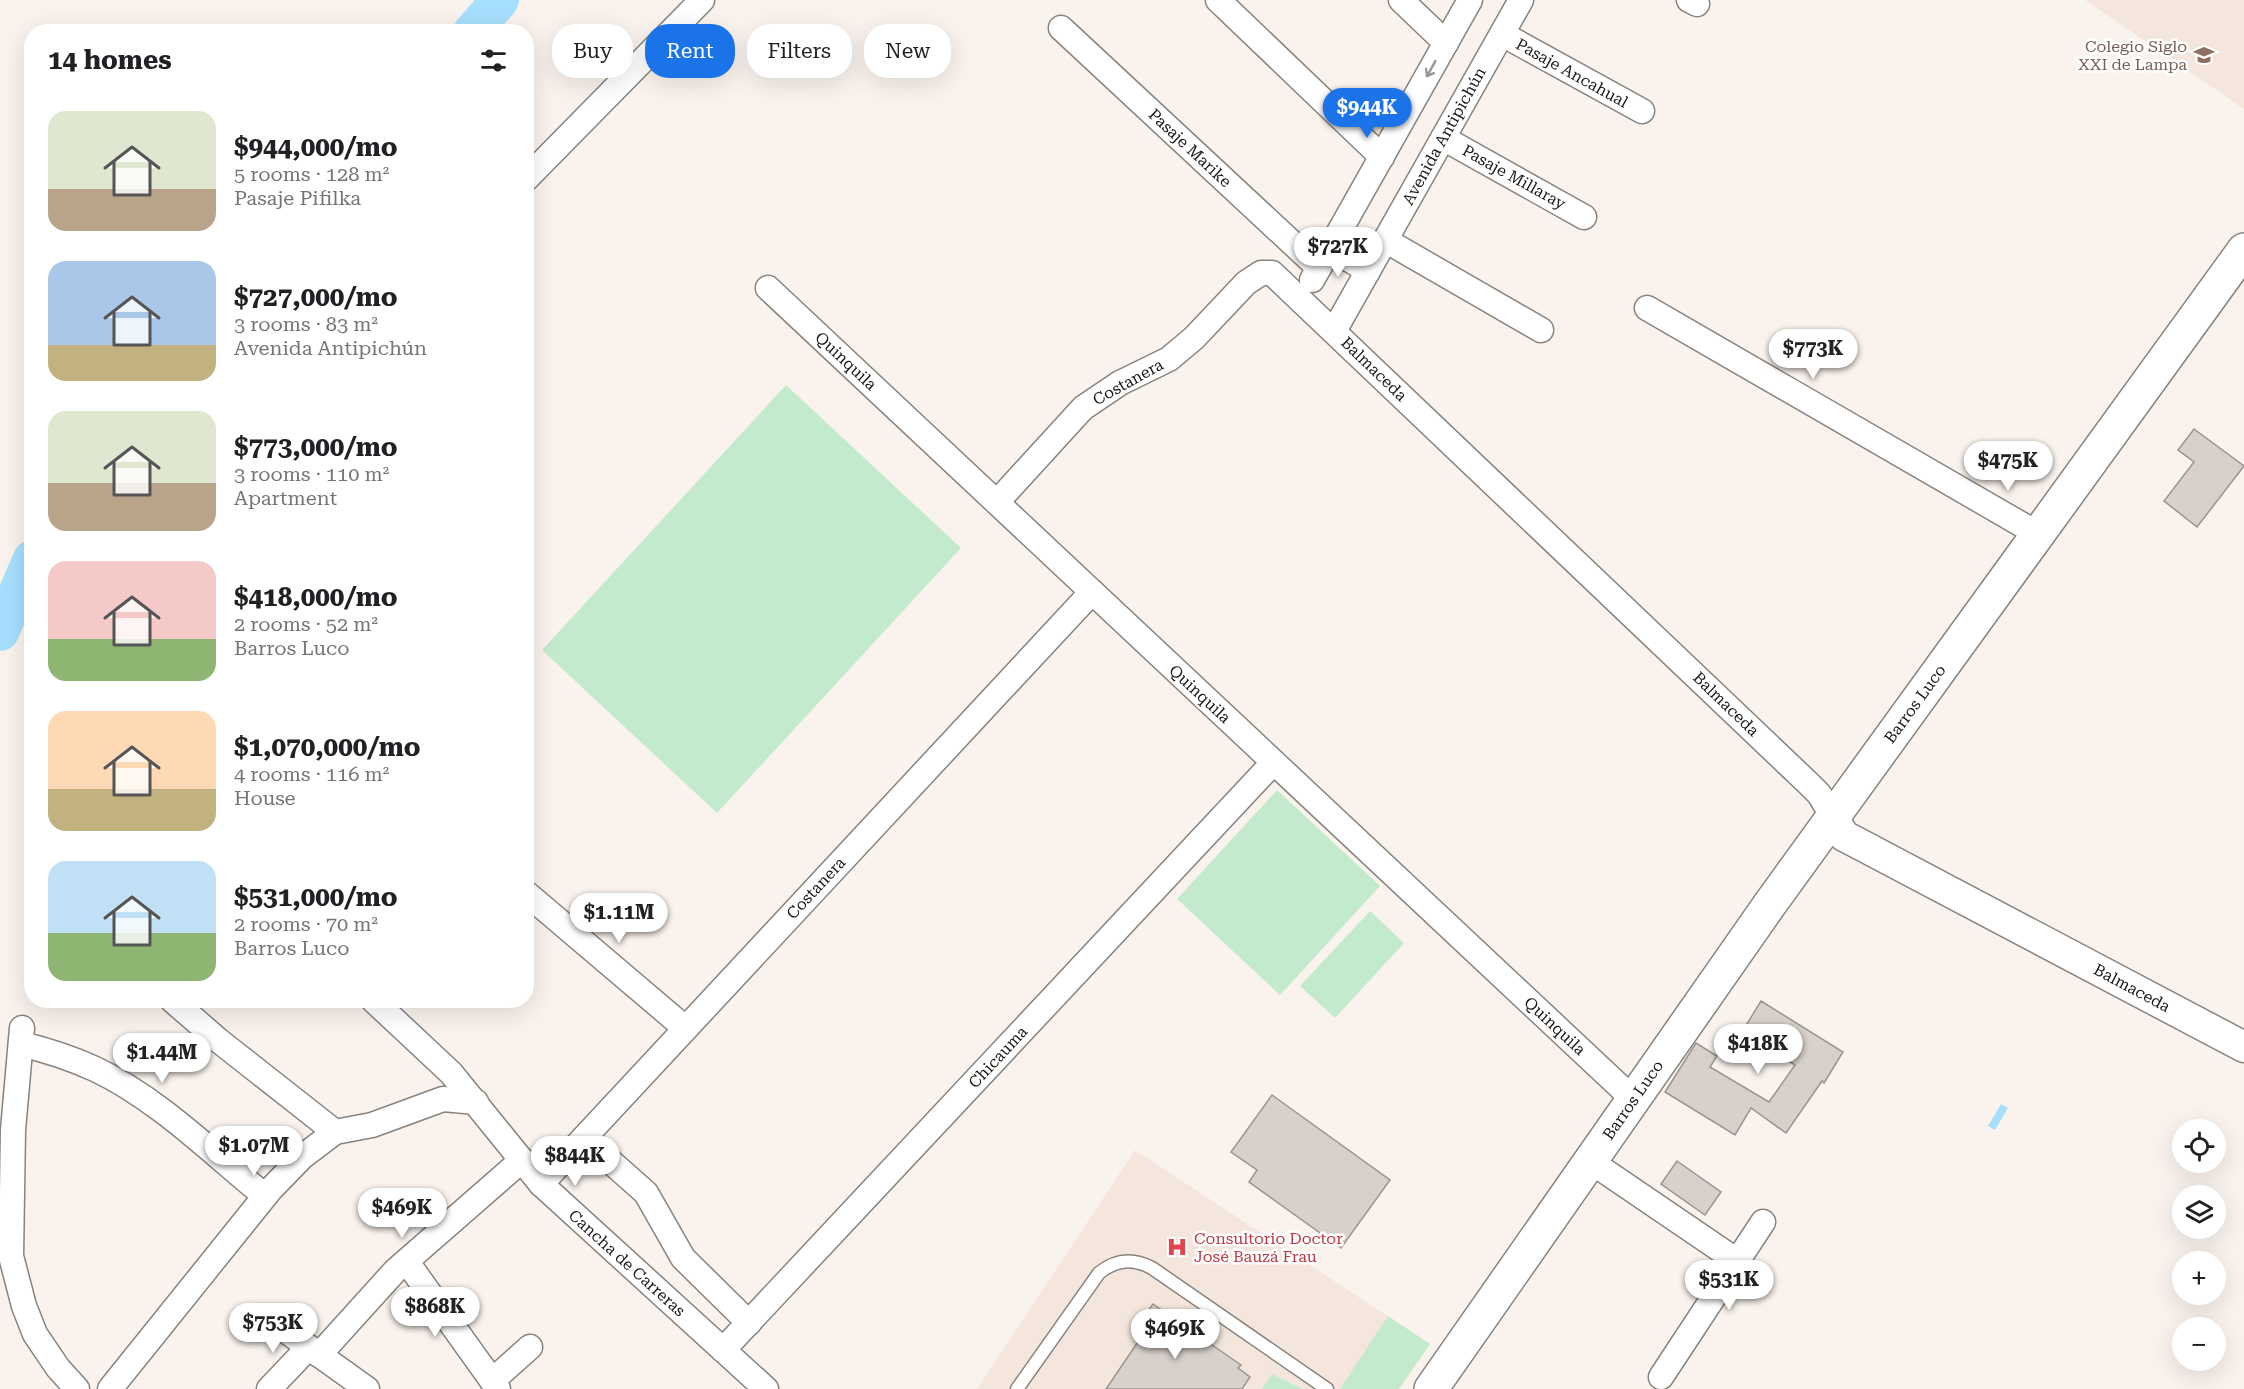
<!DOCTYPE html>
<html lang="en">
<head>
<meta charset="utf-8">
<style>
	body { margin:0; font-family:"Roboto Serif",serif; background:#f2f2f2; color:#202124; height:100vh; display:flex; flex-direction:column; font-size:22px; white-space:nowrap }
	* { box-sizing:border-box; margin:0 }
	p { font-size:20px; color:#757577 }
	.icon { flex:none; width:33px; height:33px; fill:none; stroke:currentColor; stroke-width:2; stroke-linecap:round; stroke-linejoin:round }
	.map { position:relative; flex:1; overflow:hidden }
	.sheet { position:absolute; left:24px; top:24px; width:510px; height:984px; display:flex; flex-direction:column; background:#fff; border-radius:24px; box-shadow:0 6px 24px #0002 }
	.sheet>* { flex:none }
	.banner { position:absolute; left:552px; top:24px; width:570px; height:54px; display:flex; gap:12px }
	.fabs { position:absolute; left:2172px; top:1119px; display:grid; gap:12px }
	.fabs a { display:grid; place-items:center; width:54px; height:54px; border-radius:50%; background:#fff; box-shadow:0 6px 24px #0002; font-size:30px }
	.price { position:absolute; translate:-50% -51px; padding:0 14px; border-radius:21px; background:#fff; color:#222; font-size:20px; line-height:39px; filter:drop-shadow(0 2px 3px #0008) }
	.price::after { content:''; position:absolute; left:50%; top:36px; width:18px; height:14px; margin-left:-9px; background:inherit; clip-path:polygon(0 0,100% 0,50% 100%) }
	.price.on { background:#1a73e8; color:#fff }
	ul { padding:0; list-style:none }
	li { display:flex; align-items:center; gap:18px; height:150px; padding:0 24px }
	li span { display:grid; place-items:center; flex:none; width:168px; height:120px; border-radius:18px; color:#555 }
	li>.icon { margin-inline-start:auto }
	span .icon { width:72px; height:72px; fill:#fffc; stroke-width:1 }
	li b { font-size:26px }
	h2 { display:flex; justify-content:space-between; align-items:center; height:72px; padding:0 24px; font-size:26px }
	.pill { padding:0 21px; border-radius:24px; background:#fff; box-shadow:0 6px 24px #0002; font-size:21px; line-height:54px }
	.pill.on { background:#1a73e8; color:#fff }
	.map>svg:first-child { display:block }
	.built { fill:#f4e6dc }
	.green { fill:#c4eace }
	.water { fill:#a6dffd }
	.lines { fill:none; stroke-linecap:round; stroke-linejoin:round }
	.river { stroke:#a6dffd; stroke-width:38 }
	.building { fill:#d8d1cb; stroke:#9a948e; stroke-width:1.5 }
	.service-casing { stroke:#89837e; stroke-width:15 }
	.minor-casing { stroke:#89837e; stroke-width:27 }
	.tertiary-casing { stroke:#89837e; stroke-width:33 }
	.primary-casing { stroke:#89837e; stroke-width:36 }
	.service { stroke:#fff; stroke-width:12 }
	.minor { stroke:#fff; stroke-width:24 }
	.tertiary { stroke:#fff; stroke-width:30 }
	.primary { stroke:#fff; stroke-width:33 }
	.oneway { stroke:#989897 }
	.labels { text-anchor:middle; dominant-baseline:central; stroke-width:5; stroke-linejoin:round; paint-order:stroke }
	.education-label { font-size:16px; fill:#785e54; stroke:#fff; text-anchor:end }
	.street-label { font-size:16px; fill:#1b1917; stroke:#fff }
	.health-label { font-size:16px; fill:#be3a42; stroke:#fff; text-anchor:start }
</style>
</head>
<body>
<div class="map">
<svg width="2244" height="1389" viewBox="0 0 2244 1389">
	<rect width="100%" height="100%" fill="#faf3ed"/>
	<!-- built -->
	<g class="built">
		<polygon points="2085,0 2244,0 2244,109"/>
		<polygon points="1135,1150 1430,1344 1399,1389 977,1389"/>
	</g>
	<!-- green -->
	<g class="green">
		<polygon points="786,385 961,548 717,813 542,650"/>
		<polygon points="1277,790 1380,886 1280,995 1177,899"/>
		<polygon points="1370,911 1404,943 1335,1018 1300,986"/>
		<polygon points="1388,1316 1430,1344 1399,1389 1340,1389"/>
		<polygon points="1272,1374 1302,1389 1262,1389"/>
	</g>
	<!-- water -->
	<polygon class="water" points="2001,1104 2008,1108 1995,1130 1988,1126"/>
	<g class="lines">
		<!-- river -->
		<g class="river">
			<polyline points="472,32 500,0"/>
			<polyline points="0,632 32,559"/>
		</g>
	</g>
	<!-- building -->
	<g class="building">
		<polygon points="2194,429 2244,466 2197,527 2164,501 2194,462 2178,450"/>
		<polygon points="1761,1001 1843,1052 1824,1083 1822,1081 1786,1133 1751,1108 1735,1135 1665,1092 1696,1043 1717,1056 1710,1067 1769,1102 1795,1065 1742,1032"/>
		<polygon points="1272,1095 1390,1180 1341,1248 1249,1182 1257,1170 1231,1152"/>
		<polygon points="1677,1161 1721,1192 1705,1215 1661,1184"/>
		<polygon points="1153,1304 1241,1365 1238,1368 1250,1377 1242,1389 1106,1389 1142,1336 1134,1330"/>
	</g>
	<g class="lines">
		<!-- service casing -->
		<g class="service-casing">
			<path id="service" d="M1017,1389L1099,1273C1116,1259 1133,1258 1152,1268L1327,1389"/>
		</g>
		<!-- minor casing -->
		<g class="minor-casing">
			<g id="minor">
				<polyline points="1218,0 1382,157"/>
				<polyline points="1401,0 1446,43"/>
				<polyline points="1689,0 1697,4"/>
				<polyline points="1061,28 1319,268"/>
				<polyline points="1502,34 1642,111"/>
				<polyline points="1443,138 1584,217"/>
				<polyline points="526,179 702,0"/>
				<polyline points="1385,240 1541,330"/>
				<polyline points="1330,248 1368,271"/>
				<polyline points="1312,280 1470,0"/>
				<polyline points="768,288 1633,1099"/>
				<polyline points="1647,308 2038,534"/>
				<polyline points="1334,331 1521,0"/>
				<polyline points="997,502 1083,408 1120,383 1169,359 1194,338 1246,283 1261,273 1272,273 1809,784 1819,794 1833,817"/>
				<polyline points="526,893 685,1028"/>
				<polyline points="172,1000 218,1040 335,1132"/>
				<polyline points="373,1000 451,1073 541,1184 766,1389"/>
				<polyline points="22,1028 13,1130 11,1256 24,1306 35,1334 58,1368 77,1389"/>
				<path d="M21,1044C46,1050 71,1058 95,1069C157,1098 212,1153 265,1196"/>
				<polyline points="584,1138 646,1193 683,1258 749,1323"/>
				<polyline points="1590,1161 1737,1261"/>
				<polyline points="541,1184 1092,592"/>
				<polyline points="407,1262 498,1389"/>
				<polyline points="268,1318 367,1389"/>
				<polyline points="723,1350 1273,763"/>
				<polyline points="319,1355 395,1271 522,1160"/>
				<polyline points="1661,1377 1763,1222"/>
				<polyline points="492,1381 530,1347"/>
				<polyline points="110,1389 270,1190 302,1157 335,1132 372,1125 443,1099 476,1102"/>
				<polyline points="269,1389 308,1348"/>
			</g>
		</g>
		<!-- tertiary casing -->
		<g class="tertiary-casing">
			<polyline id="tertiary" points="1833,817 1844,836 1850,839 2244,1047"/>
		</g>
		<!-- primary casing -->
		<g class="primary-casing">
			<polyline id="primary" points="1431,1389 1770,904 2244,250"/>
		</g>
		<!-- service -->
		<use href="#service" class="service"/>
		<!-- minor -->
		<use href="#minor" class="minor"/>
		<!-- tertiary -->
		<use href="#tertiary" class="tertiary"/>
		<!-- primary -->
		<use href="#primary" class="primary"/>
	</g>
	<!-- one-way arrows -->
	<defs><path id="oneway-shaft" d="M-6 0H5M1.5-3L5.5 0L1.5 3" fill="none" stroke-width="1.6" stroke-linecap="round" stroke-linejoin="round" transform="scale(1.5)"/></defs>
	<use class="oneway" href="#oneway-shaft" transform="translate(1431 69) rotate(119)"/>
	<!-- icons -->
	<defs>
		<g id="school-bare" transform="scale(1.62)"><path d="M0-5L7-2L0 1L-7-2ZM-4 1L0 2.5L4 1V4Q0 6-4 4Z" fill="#8d6e63" stroke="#fff" stroke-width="2.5" paint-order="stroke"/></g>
		<g id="hospital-bare" transform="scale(1.62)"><path d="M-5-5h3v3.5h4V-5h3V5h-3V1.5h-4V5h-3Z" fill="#e0444e" stroke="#fff" stroke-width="2.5" paint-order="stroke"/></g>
	</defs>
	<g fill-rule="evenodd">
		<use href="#school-bare" x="2204" y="55"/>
		<use href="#hospital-bare" x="1177" y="1247"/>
	</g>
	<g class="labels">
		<!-- education labels -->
		<g class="education-label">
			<text x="2187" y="46">Colegio Siglo<tspan x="2187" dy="18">XXI de Lampa</tspan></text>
		</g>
		<!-- street labels -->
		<g class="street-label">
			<text transform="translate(1572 73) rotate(29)">Pasaje Ancahual</text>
			<text transform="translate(1444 136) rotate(-61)">Avenida Antipichún</text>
			<text transform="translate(1190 148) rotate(43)">Pasaje Marike</text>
			<text transform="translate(1514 177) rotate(29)">Pasaje Millaray</text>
			<text transform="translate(846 361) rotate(43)">Quinquila</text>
			<text transform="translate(1374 369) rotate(44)">Balmaceda</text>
			<text transform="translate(1128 382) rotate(-29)">Costanera</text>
			<text transform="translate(1200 694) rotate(43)">Quinquila</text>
			<text transform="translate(1726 704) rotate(44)">Balmaceda</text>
			<text transform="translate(1915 704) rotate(-54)">Barros Luco</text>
			<text transform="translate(816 888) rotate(-47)">Costanera</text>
			<text transform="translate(2132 988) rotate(28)">Balmaceda</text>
			<text transform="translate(1555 1026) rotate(43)">Quinquila</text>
			<text transform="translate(998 1057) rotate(-47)">Chicauma</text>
			<text transform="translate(1633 1100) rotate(-55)">Barros Luco</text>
			<text transform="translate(627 1263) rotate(42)">Cancha de Carreras</text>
		</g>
		<!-- health labels -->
		<g class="health-label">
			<text x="1194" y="1238">Consultorio Doctor<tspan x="1194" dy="18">José Bauzá Frau</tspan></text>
		</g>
	</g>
</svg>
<div class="fabs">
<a><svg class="icon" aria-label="locate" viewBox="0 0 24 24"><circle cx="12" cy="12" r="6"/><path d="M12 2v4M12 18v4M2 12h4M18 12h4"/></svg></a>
<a><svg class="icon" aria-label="layers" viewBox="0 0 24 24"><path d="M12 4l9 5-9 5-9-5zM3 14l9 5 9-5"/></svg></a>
<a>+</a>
<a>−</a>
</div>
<b class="price on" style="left:1367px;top:139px">$944K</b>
<b class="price" style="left:1338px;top:278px">$727K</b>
<b class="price" style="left:1813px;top:380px">$773K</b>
<b class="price" style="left:2008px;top:492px">$475K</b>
<b class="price" style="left:619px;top:944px">$1.11M</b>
<b class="price" style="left:1758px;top:1075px">$418K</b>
<b class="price" style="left:162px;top:1084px">$1.44M</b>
<b class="price" style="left:254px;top:1177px">$1.07M</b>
<b class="price" style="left:575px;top:1187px">$844K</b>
<b class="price" style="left:402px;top:1239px">$469K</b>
<b class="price" style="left:1729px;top:1311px">$531K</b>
<b class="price" style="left:435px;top:1338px">$868K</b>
<b class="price" style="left:273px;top:1354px">$753K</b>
<b class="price" style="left:1175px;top:1360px">$469K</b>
<div class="banner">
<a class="pill">Buy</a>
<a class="pill on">Rent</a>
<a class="pill">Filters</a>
<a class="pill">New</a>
</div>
<section class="sheet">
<h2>14 homes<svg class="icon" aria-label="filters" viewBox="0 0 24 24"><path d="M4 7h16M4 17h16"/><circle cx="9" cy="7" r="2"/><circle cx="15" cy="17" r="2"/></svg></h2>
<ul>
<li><span style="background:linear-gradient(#dfe7d0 65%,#b9a48a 0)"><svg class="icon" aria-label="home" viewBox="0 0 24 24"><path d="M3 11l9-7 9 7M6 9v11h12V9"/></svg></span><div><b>$944,000/mo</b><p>5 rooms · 128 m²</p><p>Pasaje Pifilka</p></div></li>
<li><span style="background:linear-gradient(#a9c7e8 70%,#c2b280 0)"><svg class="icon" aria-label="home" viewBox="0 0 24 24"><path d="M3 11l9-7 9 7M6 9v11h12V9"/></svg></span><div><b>$727,000/mo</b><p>3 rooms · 83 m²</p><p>Avenida Antipichún</p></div></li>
<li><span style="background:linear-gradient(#dfe7d0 60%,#b9a48a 0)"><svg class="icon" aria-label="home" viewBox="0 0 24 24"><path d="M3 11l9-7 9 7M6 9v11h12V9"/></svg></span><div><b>$773,000/mo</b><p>3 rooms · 110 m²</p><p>Apartment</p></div></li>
<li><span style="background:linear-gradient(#f6c9c9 65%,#8fb573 0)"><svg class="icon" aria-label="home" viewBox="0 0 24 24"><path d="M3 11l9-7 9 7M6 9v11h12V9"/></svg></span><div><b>$418,000/mo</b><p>2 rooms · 52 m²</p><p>Barros Luco</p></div></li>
<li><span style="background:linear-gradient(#ffd9b3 65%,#c2b280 0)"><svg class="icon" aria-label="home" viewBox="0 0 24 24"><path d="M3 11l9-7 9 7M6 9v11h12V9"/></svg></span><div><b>$1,070,000/mo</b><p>4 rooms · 116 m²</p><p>House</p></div></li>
<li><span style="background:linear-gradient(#bfe0f5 60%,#8fb573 0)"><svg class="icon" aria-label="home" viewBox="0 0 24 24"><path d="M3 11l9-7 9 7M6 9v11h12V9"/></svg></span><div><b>$531,000/mo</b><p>2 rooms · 70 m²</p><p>Barros Luco</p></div></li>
</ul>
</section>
</div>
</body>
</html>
